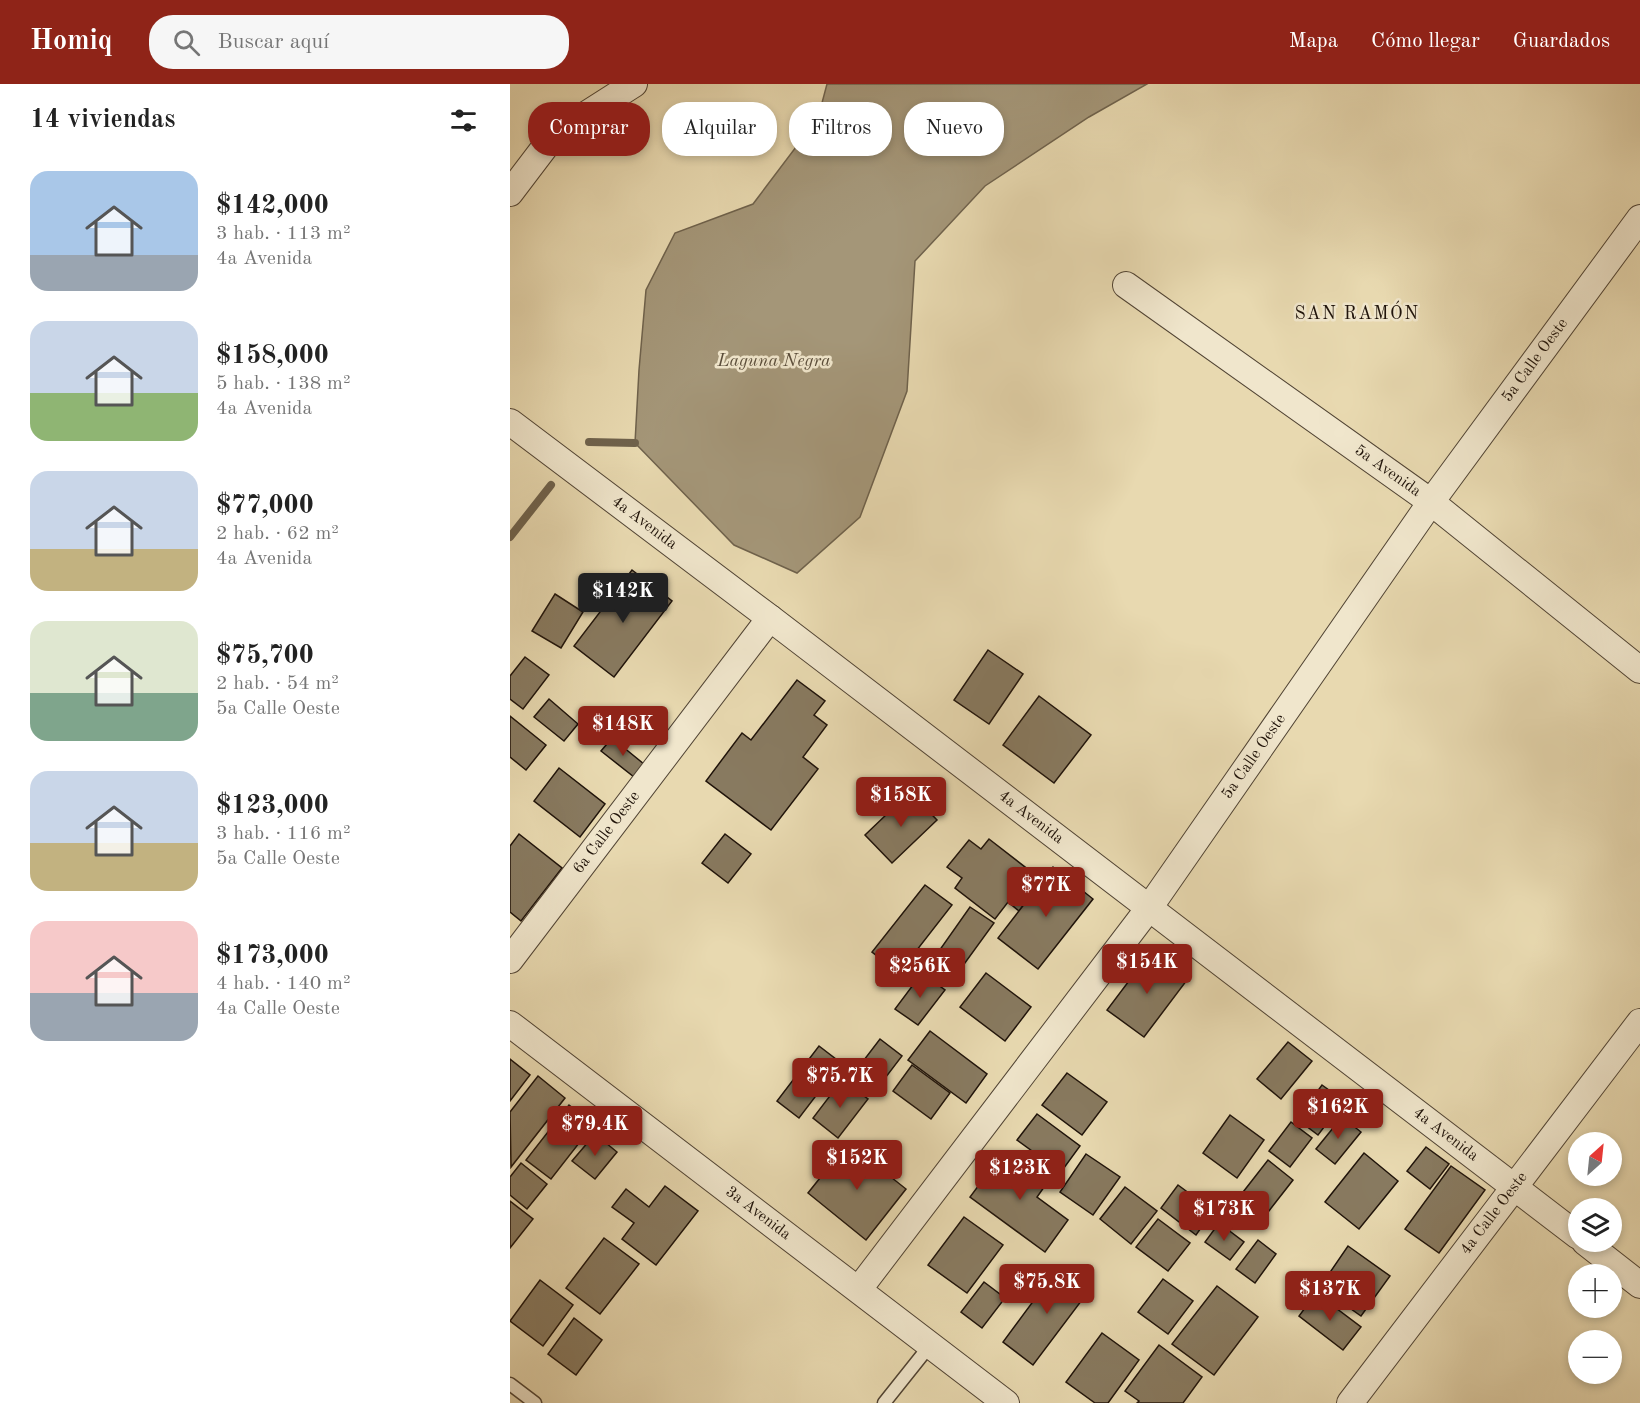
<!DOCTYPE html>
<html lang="es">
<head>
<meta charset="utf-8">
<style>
	body { margin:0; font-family:"Old Standard TT",serif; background:#f6f6f6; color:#222; height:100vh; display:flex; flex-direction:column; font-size:22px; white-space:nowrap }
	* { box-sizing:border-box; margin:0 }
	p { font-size:20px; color:#767676 }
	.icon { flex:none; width:33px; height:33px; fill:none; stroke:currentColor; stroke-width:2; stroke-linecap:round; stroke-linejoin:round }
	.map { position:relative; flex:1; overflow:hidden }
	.drawer { display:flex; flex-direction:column; background:#fff; width:510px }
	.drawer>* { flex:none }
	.guide { position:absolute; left:18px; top:18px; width:570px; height:54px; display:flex; gap:12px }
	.needle { width:39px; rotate:27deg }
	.buttons { position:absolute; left:1058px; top:1048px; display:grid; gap:12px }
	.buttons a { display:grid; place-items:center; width:54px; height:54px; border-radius:50%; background:#fff; box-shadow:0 3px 9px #0003; font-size:30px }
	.price { position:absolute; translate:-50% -51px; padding:0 14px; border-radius:6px; background:#8f2418; color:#fff; font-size:20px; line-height:39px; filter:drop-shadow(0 2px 3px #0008) }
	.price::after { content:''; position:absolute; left:50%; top:36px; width:18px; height:14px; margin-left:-9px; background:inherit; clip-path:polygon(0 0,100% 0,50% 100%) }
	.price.selected { background:#222; color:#fff }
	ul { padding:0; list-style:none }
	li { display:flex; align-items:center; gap:18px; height:150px; padding:0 30px }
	li span { display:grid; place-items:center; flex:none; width:168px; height:120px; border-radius:18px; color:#555 }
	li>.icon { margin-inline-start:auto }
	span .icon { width:72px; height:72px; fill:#fffc; stroke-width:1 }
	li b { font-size:26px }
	h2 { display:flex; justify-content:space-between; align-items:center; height:72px; padding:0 30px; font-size:26px }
	.pill { padding:0 21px; border-radius:24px; background:#fff; box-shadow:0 3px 9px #0003; font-size:21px; line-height:54px }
	.pill.selected { background:#8f2418; color:#fff }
	header { display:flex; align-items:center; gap:36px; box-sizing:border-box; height:84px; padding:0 30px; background:#8f2418; color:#fff }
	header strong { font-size:28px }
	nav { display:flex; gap:33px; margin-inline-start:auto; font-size:21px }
	.search { width:420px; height:54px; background:#f6f6f6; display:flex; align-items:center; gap:15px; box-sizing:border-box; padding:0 21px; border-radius:24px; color:#767676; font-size:22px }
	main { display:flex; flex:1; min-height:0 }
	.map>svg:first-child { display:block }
	.water { fill:#a49678; stroke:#6f624c; stroke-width:1.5 }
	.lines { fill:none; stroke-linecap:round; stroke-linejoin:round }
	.stream { stroke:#6f624c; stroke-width:8 }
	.building { fill:#887a60; stroke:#1f130a; stroke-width:1.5 }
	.service-casing { stroke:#514434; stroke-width:15 }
	.minor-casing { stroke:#514434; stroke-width:28 }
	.service { stroke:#f0e6cc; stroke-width:12 }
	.minor { stroke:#f0e6cc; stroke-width:26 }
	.labels { text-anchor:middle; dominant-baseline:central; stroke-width:5; stroke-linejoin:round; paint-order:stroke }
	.street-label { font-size:16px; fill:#1f130a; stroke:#f0e6cc }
	.neighbourhood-label { font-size:18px; letter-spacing:1.5px; fill:#1f130a; stroke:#f0e6cc }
	.water-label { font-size:18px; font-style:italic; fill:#5b4e3b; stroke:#f0e6cc }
</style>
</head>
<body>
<header>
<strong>Homiq</strong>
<div class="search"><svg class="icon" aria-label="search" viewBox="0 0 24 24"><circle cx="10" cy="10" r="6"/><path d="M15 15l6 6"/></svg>Buscar aquí</div>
<nav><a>Mapa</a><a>Cómo llegar</a><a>Guardados</a></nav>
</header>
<main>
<section class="drawer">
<h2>14 viviendas<svg class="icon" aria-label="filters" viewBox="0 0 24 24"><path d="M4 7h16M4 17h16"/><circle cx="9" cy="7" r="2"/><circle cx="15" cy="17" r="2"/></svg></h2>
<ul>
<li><span style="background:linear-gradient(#a9c7e8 70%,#9aa5b1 0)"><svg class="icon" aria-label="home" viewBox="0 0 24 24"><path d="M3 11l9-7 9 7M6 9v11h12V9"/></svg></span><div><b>$142,000</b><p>3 hab. · 113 m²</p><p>4a Avenida</p></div></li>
<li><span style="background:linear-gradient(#c9d6e8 60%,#8fb573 0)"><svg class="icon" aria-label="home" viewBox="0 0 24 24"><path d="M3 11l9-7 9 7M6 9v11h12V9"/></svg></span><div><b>$158,000</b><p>5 hab. · 138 m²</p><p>4a Avenida</p></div></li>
<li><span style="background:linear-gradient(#c9d6e8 65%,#c2b280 0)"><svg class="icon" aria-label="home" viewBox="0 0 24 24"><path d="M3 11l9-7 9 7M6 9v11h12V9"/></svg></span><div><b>$77,000</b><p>2 hab. · 62 m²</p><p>4a Avenida</p></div></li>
<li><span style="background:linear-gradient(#dfe7d0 60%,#7fa58c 0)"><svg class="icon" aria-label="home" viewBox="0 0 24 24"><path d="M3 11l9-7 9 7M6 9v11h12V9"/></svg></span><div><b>$75,700</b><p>2 hab. · 54 m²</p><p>5a Calle Oeste</p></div></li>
<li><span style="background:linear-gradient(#c9d6e8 60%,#c2b280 0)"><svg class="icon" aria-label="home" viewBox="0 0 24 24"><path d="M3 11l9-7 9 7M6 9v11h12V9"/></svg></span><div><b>$123,000</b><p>3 hab. · 116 m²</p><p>5a Calle Oeste</p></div></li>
<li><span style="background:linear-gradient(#f6c9c9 60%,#9aa5b1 0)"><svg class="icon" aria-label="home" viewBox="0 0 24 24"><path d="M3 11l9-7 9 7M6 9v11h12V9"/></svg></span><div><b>$173,000</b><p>4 hab. · 140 m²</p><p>4a Calle Oeste</p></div></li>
</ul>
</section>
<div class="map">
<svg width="1130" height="1319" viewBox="0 0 1130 1319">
	<rect width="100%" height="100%" fill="#e8d9b0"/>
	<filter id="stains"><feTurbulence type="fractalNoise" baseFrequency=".00333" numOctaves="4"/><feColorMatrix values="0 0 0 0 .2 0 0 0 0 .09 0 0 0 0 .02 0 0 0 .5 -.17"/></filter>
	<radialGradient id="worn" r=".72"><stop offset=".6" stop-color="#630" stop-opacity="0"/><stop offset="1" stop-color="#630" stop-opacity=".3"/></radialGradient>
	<!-- water -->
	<polygon class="water" points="317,0 637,0 579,33 475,102 405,177 397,307 350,433 287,489 224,461 125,359 129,286 136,206 165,149 243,120 308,34"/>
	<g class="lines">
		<!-- stream -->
		<g class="stream">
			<polyline points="79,358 125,359"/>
			<polyline points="0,453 41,401"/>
		</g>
	</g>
	<!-- building -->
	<g class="building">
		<polygon points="122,486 162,517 104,593 64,562"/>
		<polygon points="45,510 73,528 51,564 22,547"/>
		<polygon points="478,566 513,590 479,640 444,616"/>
		<polygon points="15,573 39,591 13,625 0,615 0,592"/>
		<polygon points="287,596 315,617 304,631 317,641 293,673 308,685 261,746 196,697 232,649 241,656"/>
		<polygon points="529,612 581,651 544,699 493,661"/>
		<polygon points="39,615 68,640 54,657 24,633"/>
		<polygon points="0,632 36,661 16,686 0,673"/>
		<polygon points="102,654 134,680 124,693 91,667"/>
		<polygon points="49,684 95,720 70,753 24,717"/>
		<polygon points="400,708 427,736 382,779 355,751"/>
		<polygon points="9,750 52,784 11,837 0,828 0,762"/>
		<polygon points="215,750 241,770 218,799 192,779"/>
		<polygon points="479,755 533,797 509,827 498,818 485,835 445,804 452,794 437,783 459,756 471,765"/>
		<polygon points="543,783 583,815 528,885 488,854"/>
		<polygon points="415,801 442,821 389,889 362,868"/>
		<polygon points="460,823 484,839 452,883 429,867"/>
		<polygon points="640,869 677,896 634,953 597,926"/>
		<polygon points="412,889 435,906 408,941 385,925"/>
		<polygon points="476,889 521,923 495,957 450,923"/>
		<polygon points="420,947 477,990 456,1019 398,976"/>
		<polygon points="370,955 392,972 366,1006 344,989"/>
		<polygon points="778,958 802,977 771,1015 747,995"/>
		<polygon points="309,962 331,979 289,1034 267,1017"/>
		<polygon points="0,975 20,991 0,1017"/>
		<polygon points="402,981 440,1009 421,1035 383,1007"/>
		<polygon points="557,989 597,1018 572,1051 532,1021"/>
		<polygon points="28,992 55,1014 1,1083 0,1028"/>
		<polygon points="332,996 358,1015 328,1054 303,1034"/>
		<polygon points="812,1001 834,1017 808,1051 787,1035"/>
		<polygon points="59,1021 84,1040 41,1095 16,1076"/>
		<polygon points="527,1030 570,1062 551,1088 507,1056"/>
		<polygon points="720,1031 754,1056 727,1094 693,1069"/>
		<polygon points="832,1033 851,1048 825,1080 806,1065"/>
		<polygon points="781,1038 802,1054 780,1083 759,1067"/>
		<polygon points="85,1050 107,1068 85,1095 62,1077"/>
		<polygon points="338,1059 396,1105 356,1156 298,1109"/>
		<polygon points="916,1063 939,1080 920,1105 897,1087"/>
		<polygon points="854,1069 888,1097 849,1145 815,1118"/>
		<polygon points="492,1070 514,1086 521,1076 542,1092 527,1113 558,1136 535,1168 460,1113"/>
		<polygon points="576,1070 610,1093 583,1131 550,1108"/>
		<polygon points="758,1076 783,1096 755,1132 730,1112"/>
		<polygon points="11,1079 37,1100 17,1125 0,1111 0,1093"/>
		<polygon points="941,1082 975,1106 929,1169 895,1145"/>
		<polygon points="668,1101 703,1127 686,1151 651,1124"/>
		<polygon points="155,1102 188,1127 146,1181 112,1155 124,1139 102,1123 116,1105 139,1123"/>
		<polygon points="615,1103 647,1127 621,1160 590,1135"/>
		<polygon points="0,1117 23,1135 0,1164"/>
		<polygon points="454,1133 493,1161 457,1209 418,1181"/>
		<polygon points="648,1135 680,1159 658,1187 626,1163"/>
		<polygon points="709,1139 734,1158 720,1176 695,1158"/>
		<polygon points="94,1154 129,1180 90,1230 56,1204"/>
		<polygon points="748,1156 766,1170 745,1199 726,1185"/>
		<polygon points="838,1162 880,1192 851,1232 810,1203"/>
		<polygon points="550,1181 581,1204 523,1281 493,1258"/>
		<polygon points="653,1195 683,1217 658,1250 628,1228"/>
		<polygon points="30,1196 63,1221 33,1262 0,1237"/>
		<polygon points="474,1198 495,1214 472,1244 451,1228"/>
		<polygon points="707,1202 748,1233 704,1291 662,1260"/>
		<polygon points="806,1209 851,1243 833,1266 789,1232"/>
		<polygon points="64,1234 92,1256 66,1291 38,1270"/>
		<polygon points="592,1249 629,1276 598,1319 585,1319 556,1298"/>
		<polygon points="649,1261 692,1293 673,1319 627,1319 629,1317 615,1307"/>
	</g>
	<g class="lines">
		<!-- service casing -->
		<g class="service-casing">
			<g id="service">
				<polyline points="0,1300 25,1319"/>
				<polyline points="374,1319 421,1260"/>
			</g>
		</g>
		<!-- minor casing -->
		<g class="minor-casing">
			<g id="minor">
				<polyline points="0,109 44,51 124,0"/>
				<path id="s1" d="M616,201L921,418L1130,586"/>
				<path id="s2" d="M0,338L260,534L1068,1152"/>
				<path id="s3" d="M0,876L260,534"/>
				<path id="s4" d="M0,940L496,1319"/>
				<polyline points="1075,1158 1130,1201"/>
				<path id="s5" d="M349,1205L639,824L921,418L1130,134"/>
				<path id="s6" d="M840,1319L1130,938"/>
			</g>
		</g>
		<!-- service -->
		<use href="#service" class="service"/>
		<!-- minor -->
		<use href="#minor" class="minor"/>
	</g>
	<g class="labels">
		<!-- street labels -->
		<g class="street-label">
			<text stroke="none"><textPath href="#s5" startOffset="1149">5a Calle Oeste</textPath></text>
			<text stroke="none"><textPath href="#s1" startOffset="321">5a Avenida</textPath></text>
			<text stroke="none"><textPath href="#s2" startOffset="168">4a Avenida</textPath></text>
			<text stroke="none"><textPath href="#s5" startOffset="663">5a Calle Oeste</textPath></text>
			<text stroke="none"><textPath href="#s2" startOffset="654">4a Avenida</textPath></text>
			<text stroke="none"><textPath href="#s3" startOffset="160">6a Calle Oeste</textPath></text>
			<text stroke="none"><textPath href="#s2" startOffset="1176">4a Avenida</textPath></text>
			<text stroke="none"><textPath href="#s4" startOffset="312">3a Avenida</textPath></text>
			<text stroke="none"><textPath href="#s6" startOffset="238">4a Calle Oeste</textPath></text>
		</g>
		<!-- neighbourhood labels -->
		<g class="neighbourhood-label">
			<text x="847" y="230">SAN RAMÓN</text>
		</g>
		<!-- water labels -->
		<g class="water-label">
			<text x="264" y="277">Laguna Negra</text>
		</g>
	</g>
	<rect width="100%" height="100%" filter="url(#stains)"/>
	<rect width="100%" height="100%" fill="url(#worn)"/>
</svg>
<div class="buttons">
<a><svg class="needle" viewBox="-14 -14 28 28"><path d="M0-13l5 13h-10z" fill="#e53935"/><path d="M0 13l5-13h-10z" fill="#767676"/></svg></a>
<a><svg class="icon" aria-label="layers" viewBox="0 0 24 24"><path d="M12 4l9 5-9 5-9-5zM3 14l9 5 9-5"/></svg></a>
<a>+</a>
<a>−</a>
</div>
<b class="price selected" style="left:113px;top:540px">$142K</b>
<b class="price" style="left:113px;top:673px">$148K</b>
<b class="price" style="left:391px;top:744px">$158K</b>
<b class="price" style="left:536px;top:834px">$77K</b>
<b class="price" style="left:637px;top:911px">$154K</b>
<b class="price" style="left:410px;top:915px">$256K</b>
<b class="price" style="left:330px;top:1025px">$75.7K</b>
<b class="price" style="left:828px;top:1056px">$162K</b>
<b class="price" style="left:85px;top:1073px">$79.4K</b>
<b class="price" style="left:347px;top:1107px">$152K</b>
<b class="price" style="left:510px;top:1117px">$123K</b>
<b class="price" style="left:714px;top:1158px">$173K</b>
<b class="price" style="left:537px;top:1231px">$75.8K</b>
<b class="price" style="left:820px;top:1238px">$137K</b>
<div class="guide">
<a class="pill selected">Comprar</a>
<a class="pill">Alquilar</a>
<a class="pill">Filtros</a>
<a class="pill">Nuevo</a>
</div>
</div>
</main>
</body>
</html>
